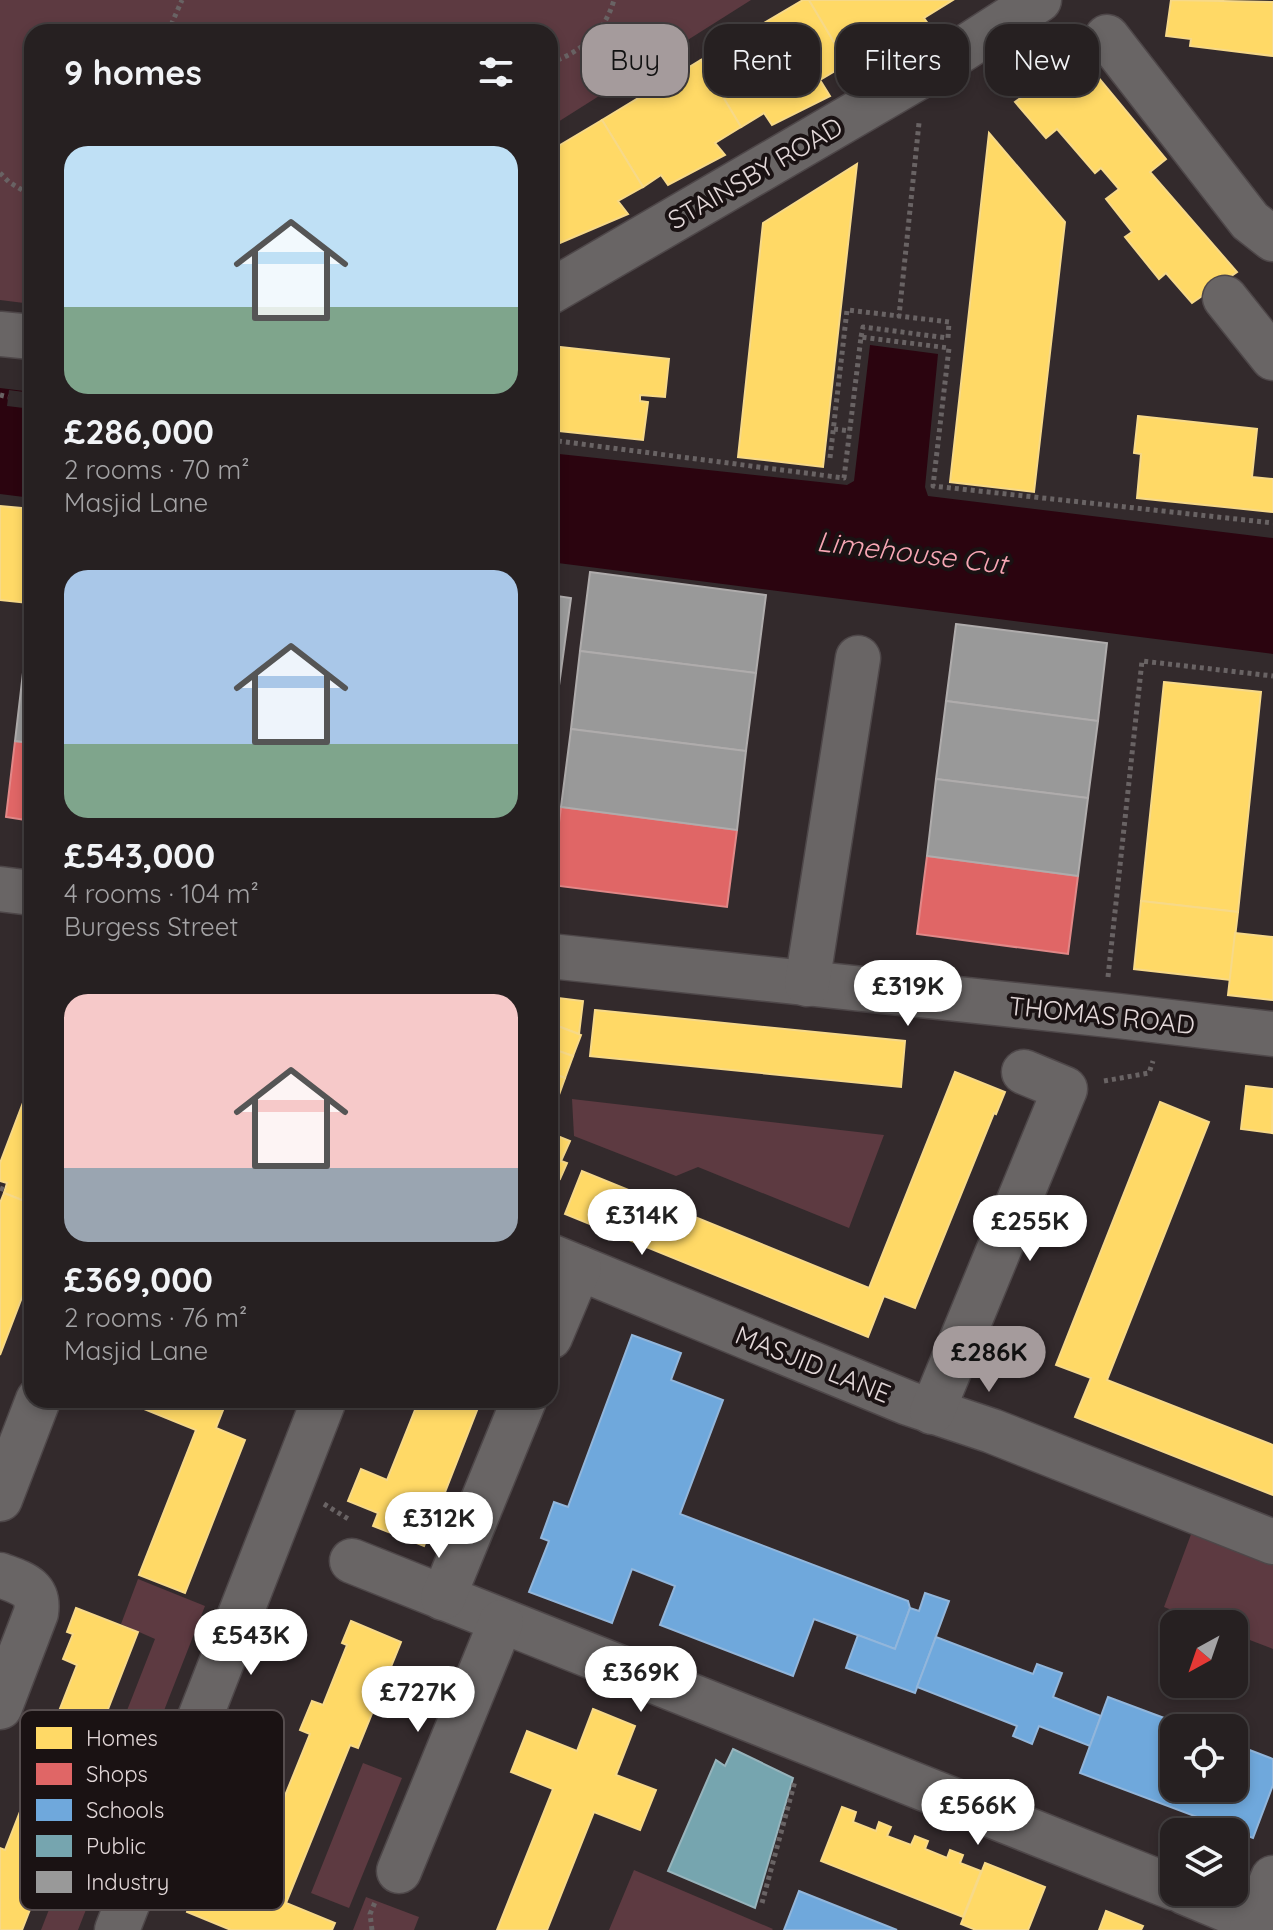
<!DOCTYPE html>
<html lang="en">
<head>
<meta charset="utf-8">
<style>
	body { margin:0; font-family:Quicksand,sans-serif; background:#2e282a; color:#f1f3f6; height:100vh; display:flex; flex-direction:column; font-size:30px; white-space:nowrap }
	* { box-sizing:border-box; margin:0 }
	p { font-size:26px; color:#a4a3a5 }
	.icon { flex:none; width:44px; height:44px; fill:none; stroke:currentColor; stroke-width:2; stroke-linecap:round; stroke-linejoin:round }
	.map { position:relative; flex:1; overflow:hidden }
	.drawer { position:absolute; left:24px; top:24px; width:534px; height:1384px; display:flex; flex-direction:column; background:#262021; border-radius:24px; box-shadow:0 4px 12px #0003,0 0 0 2px #423e3f }
	.drawer>* { flex:none }
	.banner { position:absolute; left:582px; top:24px; width:570px; height:72px; display:flex; gap:16px }
	.needle { width:52px; rotate:220deg }
	.buttons { position:absolute; left:1160px; top:1610px; display:grid; gap:16px }
	.buttons a { display:grid; place-items:center; width:88px; height:88px; border-radius:16px; background:#262021; box-shadow:0 4px 12px #0003,0 0 0 2px #423e3f; font-size:40px }
	.price { position:absolute; translate:-50% -68px; padding:0 18px; border-radius:28px; background:#fff; color:#222; font-size:26px; line-height:52px; filter:drop-shadow(0 2px 4px #0008) }
	.price::after { content:''; position:absolute; left:50%; top:48px; width:24px; height:18px; margin-left:-12px; background:inherit; clip-path:polygon(0 0,100% 0,50% 100%) }
	.price.active { background:#a59b9c; color:#111 }
	ul { padding:0; list-style:none }
	li { display:grid; align-content:center; gap:16px; height:424px; padding:0 40px }
	li span { display:grid; place-items:center; height:248px; border-radius:24px; color:#555 }
	li>.icon { margin-inline-start:auto }
	span .icon { width:144px; height:144px; fill:#fffc; stroke-width:1 }
	li b { font-size:34px }
	h2 { display:flex; justify-content:space-between; align-items:center; height:96px; padding:0 40px; font-size:34px }
	.tag { padding:0 28px; border-radius:24px; background:#262021; box-shadow:0 4px 12px #0003,0 0 0 2px #423e3f; font-size:28px; line-height:72px }
	.tag.active { background:#a59b9c; color:#111 }
	.map>svg:first-child { display:block }
	.green { fill:#5d3a41 }
	.water { fill:#2b040f }
	.pier { fill:#332a2c }
	.homes { fill:#ffd966; stroke:#f7d988; stroke-width:2 }
	.shops { fill:#e06666; stroke:#e18888; stroke-width:2 }
	.schools { fill:#6fa8dc; stroke:#92b6db; stroke-width:2 }
	.public { fill:#76a5af; stroke:#97b4bc; stroke-width:2 }
	.industry { fill:#999; stroke:#afacac; stroke-width:2 }
	.lines { fill:none; stroke-linecap:round; stroke-linejoin:round }
	.minor-casing { stroke:#4e4749; stroke-width:47 }
	.path { stroke:#696364; stroke-width:5; stroke-dasharray:4 4; stroke-linecap:butt }
	.minor { stroke:#696565; stroke-width:44 }
	.labels { text-anchor:middle; dominant-baseline:central; stroke-width:8; stroke-linejoin:round; paint-order:stroke }
	.street-label { font-size:26px; fill:#e3d8d9; stroke:#1a1213 }
	.water-label { font-size:28px; font-style:italic; fill:#f7a6b4; stroke:#1a1213 }
	.key { fill:#1a1213; stroke:#564d4e; stroke-width:2 }
	.key-label { font-size:22px; fill:#e3d8d9 }
</style>
</head>
<body>
<div class="map">
<svg width="1273" height="1930" viewBox="0 0 1273 1930">
	<rect width="100%" height="100%" fill="#332a2c"/>
	<!-- green -->
	<g class="green">
		<polygon points="0,0 751,0 550,127 550,32 32,32 32,304 0,300"/>
		<polygon points="572,1099 884,1135 849,1228 698,1167 676,1176 574,1136"/>
		<polygon points="1193,1529 1273,1560 1273,1649 1234,1634 1234,1624 1209,1624 1164,1607"/>
		<polygon points="138,1579 205,1606 78,1930 41,1930 155,1639 121,1624"/>
		<polygon points="363,1763 402,1778 349,1908 311,1893"/>
		<polygon points="634,1870 773,1929 772,1930 609,1930"/>
		<polygon points="366,1897 419,1917 414,1930 353,1930"/>
	</g>
	<!-- water -->
	<g class="water">
		<polygon points="870,345 938,354 925,487 928,496 1273,538 1273,654 550,562 550,453 847,485 854,481"/>
		<polygon points="0,388 32,392 32,498 0,494"/>
	</g>
	<!-- pier -->
	<polygon class="pier" points="9,390 32,393 32,409 7,406"/>
	<!-- homes -->
	<g class="homes">
		<polygon points="803,0 809,0 847,64 820,80 830,96 772,125 764,113 741,127 701,60"/>
		<polygon points="809,0 953,0 924,18 934,32 877,60 870,50 847,64"/>
		<polygon points="1171,0 1273,2 1273,56 1190,46 1191,39 1166,36"/>
		<polygon points="1078,53 1166,159 1150,172 1237,272 1192,303 1166,273 1159,279 1125,237 1132,232 1106,199 1119,189 1101,168 1095,173 1057,129 1046,138 1015,102 1026,94 1021,87"/>
		<polygon points="701,60 741,127 715,143 725,155 668,185 661,175 643,187 602,120"/>
		<polygon points="602,120 643,187 618,201 628,214 560,243 550,226 550,151"/>
		<polygon points="989,133 1065,222 1034,492 950,482"/>
		<polygon points="857,164 823,467 738,457 763,223"/>
		<polygon points="551,346 669,359 665,397 640,395 640,401 648,402 643,440 550,430 550,393 554,393 555,384 550,384"/>
		<polygon points="1138,416 1257,429 1252,477 1273,479 1273,512 1137,498 1141,454 1134,453"/>
		<polygon points="0,506 32,509 32,559 28,603 0,600"/>
		<polygon points="1164,682 1261,692 1238,912 1141,901"/>
		<polygon points="1141,901 1238,912 1230,980 1134,969"/>
		<polygon points="1235,933 1273,937 1273,1000 1228,995"/>
		<polygon points="550,997 583,1001 579,1034 550,1023"/>
		<polygon points="595,1010 905,1041 901,1087 590,1056"/>
		<polygon points="550,1023 581,1035 573,1056 550,1048"/>
		<polygon points="550,1048 573,1056 565,1078 550,1072"/>
		<polygon points="550,1072 565,1078 556,1103 550,1100"/>
		<polygon points="955,1072 1005,1092 996,1114 994,1113 915,1308 884,1296 868,1337 565,1214 582,1171 869,1288"/>
		<polygon points="32,1079 32,1204 4,1193 7,1183 0,1181 0,1163"/>
		<polygon points="1246,1086 1273,1089 1272,1133 1241,1129"/>
		<polygon points="550,1100 556,1103 550,1120"/>
		<polygon points="1160,1102 1209,1122 1107,1380 1273,1445 1273,1495 1075,1417 1091,1378 1056,1365"/>
		<polygon points="550,1133 570,1141 561,1161 567,1163 560,1179 550,1175"/>
		<polygon points="4,1193 32,1204 32,1271 0,1355 0,1203"/>
		<polygon points="130,1400 227,1400 216,1428 245,1440 185,1593 139,1575 196,1430 129,1403"/>
		<polygon points="419,1400 481,1400 424,1546 373,1526 378,1513 348,1501 361,1469 387,1480"/>
		<polygon points="76,1608 138,1632 22,1930 0,1930 0,1848 5,1850 41,1758 26,1752 35,1728 50,1734 77,1665 63,1659 73,1634 67,1632"/>
		<polygon points="351,1621 401,1642 358,1748 350,1745 286,1903 335,1923 332,1930 231,1930 187,1912 201,1876 245,1894 310,1734 300,1730 312,1701 323,1705 347,1645 342,1643"/>
		<polygon points="593,1709 635,1726 616,1775 656,1790 640,1830 594,1812 547,1930 497,1930 553,1789 511,1772 527,1731 577,1751"/>
		<polygon points="842,1807 856,1812 853,1822 876,1831 879,1822 891,1827 887,1836 911,1845 915,1836 928,1841 925,1849 947,1858 950,1850 963,1855 960,1863 981,1871 963,1917 821,1861"/>
		<polygon points="985,1863 1045,1887 1028,1930 976,1930 961,1924"/>
		<polygon points="1106,1911 1143,1926 1141,1930 1099,1930"/>
	</g>
	<!-- shops -->
	<g class="shops">
		<polygon points="15,741 32,743 32,821 6,817"/>
		<polygon points="561,807 737,830 727,907 551,885"/>
		<polygon points="927,856 1078,876 1068,954 917,934"/>
	</g>
	<!-- schools -->
	<g class="schools">
		<polygon points="632,1335 681,1353 671,1380 723,1400 680,1514 908,1601 910,1608 895,1649 814,1619 793,1676 660,1625 675,1586 632,1569 612,1623 529,1592 549,1541 541,1538 554,1502 568,1507"/>
		<polygon points="925,1593 949,1601 915,1693 846,1668 858,1635 895,1649 910,1608 919,1611"/>
		<polygon points="936,1637 1033,1674 1037,1664 1062,1673 1053,1697 1101,1716 1090,1746 1039,1726 1032,1744 1013,1736 1017,1726 917,1687"/>
		<polygon points="1108,1697 1191,1728 1174,1728 1174,1788 1234,1788 1234,1744 1273,1759 1273,1785 1253,1838 1080,1773"/>
		<polygon points="799,1891 897,1930 784,1930"/>
	</g>
	<!-- public -->
	<polygon class="public" points="733,1749 793,1778 755,1908 668,1871 716,1760 725,1766"/>
	<!-- industry -->
	<g class="industry">
		<polygon points="590,572 766,595 756,673 580,651"/>
		<polygon points="550,595 571,598 558,693 550,692"/>
		<polygon points="32,597 32,665 24,664"/>
		<polygon points="956,624 1107,643 1098,721 946,701"/>
		<polygon points="580,651 756,673 746,751 571,729"/>
		<polygon points="24,664 32,665 32,743 15,741"/>
		<polygon points="550,692 558,693 550,759"/>
		<polygon points="946,701 1098,721 1088,798 936,779"/>
		<polygon points="571,729 746,751 737,830 561,807"/>
		<polygon points="936,779 1088,798 1078,876 927,856"/>
	</g>
	<g class="lines">
		<!-- minor casing -->
		<g class="minor-casing">
			<g id="minor">
				<polyline points="1107,37 1250,221 1273,239"/>
				<polyline points="550,292 924,74 1039,0"/>
				<polyline points="1225,298 1273,358"/>
				<polyline points="0,334 32,337"/>
				<polyline points="0,889 32,893"/>
				<polyline points="550,956 1119,1016 1273,1034"/>
				<polyline points="807,984 858,658"/>
				<polyline points="550,1256 908,1403 992,1431 1273,1542"/>
				<polyline points="550,1337 579,1268"/>
				<polyline points="932,1412 1065,1089 1024,1072"/>
				<polyline points="0,1499 38,1400"/>
				<polyline points="352,1561 1174,1888"/>
				<path d="M0,1575C21,1583 40,1587 36,1613L0,1707"/>
				<polyline points="443,1598 524,1400"/>
				<polyline points="399,1871 501,1622"/>
				<polyline points="1184,1892 1273,1929"/>
				<polyline points="117,1930 324,1400"/>
				<polyline points="1251,1930 1273,1878"/>
			</g>
		</g>
		<!-- path -->
		<g class="path">
			<polyline points="168,32 182,0"/>
			<path d="M550,63C582,51 604,34 614,0"/>
			<polyline points="0,173 9,182 32,196"/>
			<polyline points="25,295 32,231"/>
			<polyline points="861,337 863,327 948,338 949,322 899,316 919,123"/>
			<polyline points="0,395 8,397"/>
			<polyline points="834,429 850,431"/>
			<polyline points="550,440 844,478 861,337 949,348 933,486 1273,523"/>
			<polyline points="830,458 847,310 899,316"/>
			<polyline points="1108,977 1142,661 1273,676"/>
			<polyline points="1104,1081 1149,1073 1153,1061"/>
			<polyline points="0,1188 5,1190"/>
			<polyline points="324,1504 350,1520"/>
			<polyline points="762,1903 795,1781"/>
			<polyline points="372,1930 370,1914 376,1900"/>
		</g>
		<!-- minor -->
		<use href="#minor" class="minor"/>
	</g>
	<g class="labels">
		<!-- street labels -->
		<g class="street-label">
			<text transform="translate(755 173) rotate(-30)">STAINSBY ROAD</text>
			<text transform="translate(1102 1015) rotate(6)">THOMAS ROAD</text>
			<text transform="translate(813 1364) rotate(22)">MASJID LANE</text>
		</g>
		<!-- water labels -->
		<g class="water-label">
			<text transform="translate(912 552) rotate(7)">Limehouse Cut</text>
		</g>
	</g>
	<!-- legend -->
	<rect x="20" y="1710" width="264" height="200" rx="12" class="key"/>
	<rect x="36" y="1727" width="36" height="22" fill="#ffd966"/>
	<rect x="36" y="1763" width="36" height="22" fill="#e06666"/>
	<rect x="36" y="1799" width="36" height="22" fill="#6fa8dc"/>
	<rect x="36" y="1835" width="36" height="22" fill="#76a5af"/>
	<rect x="36" y="1871" width="36" height="22" fill="#999"/>
	<g class="key-label">
		<text x="86" y="1746">Homes</text>
		<text x="86" y="1782">Shops</text>
		<text x="86" y="1818">Schools</text>
		<text x="86" y="1854">Public</text>
		<text x="86" y="1890">Industry</text>
	</g>
</svg>
<div class="buttons">
<a><svg class="needle" viewBox="-14 -14 28 28"><path d="M0-13l5 13h-10z" fill="#e53935"/><path d="M0 13l5-13h-10z" fill="#a4a3a5"/></svg></a>
<a><svg class="icon" aria-label="locate" viewBox="0 0 24 24"><circle cx="12" cy="12" r="6"/><path d="M12 2v4M12 18v4M2 12h4M18 12h4"/></svg></a>
<a><svg class="icon" aria-label="layers" viewBox="0 0 24 24"><path d="M12 4l9 5-9 5-9-5zM3 14l9 5 9-5"/></svg></a>
</div>
<b class="price" style="left:908px;top:1028px">£319K</b>
<b class="price" style="left:642px;top:1257px">£314K</b>
<b class="price" style="left:1030px;top:1263px">£255K</b>
<b class="price active" style="left:989px;top:1394px">£286K</b>
<b class="price" style="left:439px;top:1560px">£312K</b>
<b class="price" style="left:251px;top:1677px">£543K</b>
<b class="price" style="left:641px;top:1714px">£369K</b>
<b class="price" style="left:418px;top:1734px">£727K</b>
<b class="price" style="left:978px;top:1847px">£566K</b>
<div class="banner">
<a class="tag active">Buy</a>
<a class="tag">Rent</a>
<a class="tag">Filters</a>
<a class="tag">New</a>
</div>
<section class="drawer">
<h2>9 homes<svg class="icon" aria-label="filters" viewBox="0 0 24 24"><path d="M4 7h16M4 17h16"/><circle cx="9" cy="7" r="2"/><circle cx="15" cy="17" r="2"/></svg></h2>
<ul>
<li><span style="background:linear-gradient(#bfe0f5 65%,#7fa58c 0)"><svg class="icon" aria-label="home" viewBox="0 0 24 24"><path d="M3 11l9-7 9 7M6 9v11h12V9"/></svg></span><div><b>£286,000</b><p>2 rooms · 70 m²</p><p>Masjid Lane</p></div></li>
<li><span style="background:linear-gradient(#a9c7e8 70%,#7fa58c 0)"><svg class="icon" aria-label="home" viewBox="0 0 24 24"><path d="M3 11l9-7 9 7M6 9v11h12V9"/></svg></span><div><b>£543,000</b><p>4 rooms · 104 m²</p><p>Burgess Street</p></div></li>
<li><span style="background:linear-gradient(#f6c9c9 70%,#9aa5b1 0)"><svg class="icon" aria-label="home" viewBox="0 0 24 24"><path d="M3 11l9-7 9 7M6 9v11h12V9"/></svg></span><div><b>£369,000</b><p>2 rooms · 76 m²</p><p>Masjid Lane</p></div></li>
</ul>
</section>
</div>
</body>
</html>
